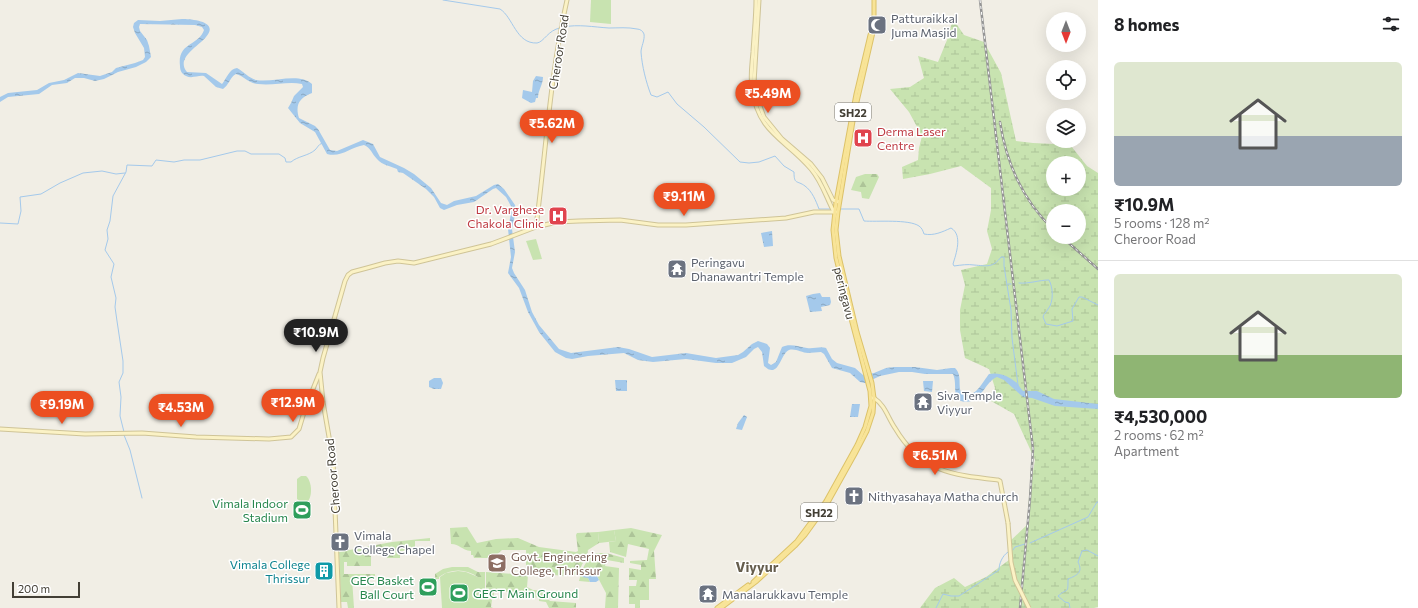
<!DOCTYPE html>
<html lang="en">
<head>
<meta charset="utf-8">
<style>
	body { margin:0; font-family:Commissioner,sans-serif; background:#f6f6f6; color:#202124; height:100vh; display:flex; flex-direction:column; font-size:15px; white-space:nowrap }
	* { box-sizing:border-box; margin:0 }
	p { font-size:13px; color:#757577 }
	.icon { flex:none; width:22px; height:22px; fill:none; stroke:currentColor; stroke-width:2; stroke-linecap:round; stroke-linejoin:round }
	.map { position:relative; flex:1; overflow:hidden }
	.sheet { display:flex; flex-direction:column; background:#fff; width:320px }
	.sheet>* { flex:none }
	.needle { width:26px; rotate:180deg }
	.controls { position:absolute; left:1046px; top:12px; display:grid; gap:8px }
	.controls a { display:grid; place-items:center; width:40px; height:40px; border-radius:50%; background:#fff; box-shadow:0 4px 16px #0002; font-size:20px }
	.scale { position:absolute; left:12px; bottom:10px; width:68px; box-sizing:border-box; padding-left:4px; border:2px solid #433f35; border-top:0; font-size:11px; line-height:14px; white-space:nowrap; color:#433f35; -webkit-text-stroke:3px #fff; paint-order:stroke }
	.price { position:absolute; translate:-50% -34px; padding:0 9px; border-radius:14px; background:#ec4f21; color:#fff; font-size:13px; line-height:26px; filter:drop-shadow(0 1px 2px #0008) }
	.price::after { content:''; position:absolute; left:50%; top:24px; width:12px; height:9px; margin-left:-6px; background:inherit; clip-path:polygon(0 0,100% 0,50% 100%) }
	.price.selected { background:#222; color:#fff }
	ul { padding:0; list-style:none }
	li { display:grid; align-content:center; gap:8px; height:212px; padding:0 16px }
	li+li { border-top:1px solid #e0e0e0 }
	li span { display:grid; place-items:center; height:124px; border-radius:6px; color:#555 }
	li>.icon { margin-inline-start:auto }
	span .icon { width:72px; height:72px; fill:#fffc; stroke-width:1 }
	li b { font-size:17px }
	h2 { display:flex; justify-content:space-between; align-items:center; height:48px; padding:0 16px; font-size:17px }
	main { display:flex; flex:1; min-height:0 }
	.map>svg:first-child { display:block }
	.green { fill:#c8e3b0 }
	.forest { fill:url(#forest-firs) }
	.wetland { fill:url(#wetland-marsh); fill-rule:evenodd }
	.water { fill:url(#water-ripples) }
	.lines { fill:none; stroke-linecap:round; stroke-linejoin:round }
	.stream { stroke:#a4c9eb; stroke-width:1 }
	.secondary-casing { stroke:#cfc497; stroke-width:5 }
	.primary-casing { stroke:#dcc269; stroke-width:5 }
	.secondary { stroke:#fbf2c5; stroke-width:3 }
	.primary { stroke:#f8e498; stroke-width:3 }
	.rail-casing { stroke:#949494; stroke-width:2.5 }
	.rail { stroke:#fff; stroke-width:1; stroke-dasharray:3; stroke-linecap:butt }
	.secondary-bridge-casing { stroke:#cfc497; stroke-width:5; stroke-linecap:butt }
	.secondary-bridge { stroke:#fbf2c5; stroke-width:3 }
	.labels { text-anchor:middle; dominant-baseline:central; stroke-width:3; stroke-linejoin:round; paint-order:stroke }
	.shield { fill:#fff; stroke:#7b7972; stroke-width:1 }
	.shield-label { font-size:11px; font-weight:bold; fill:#433f35 }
	.worship-label { font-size:12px; fill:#5b616d; stroke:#fff; text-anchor:start }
	.street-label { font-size:12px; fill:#433f35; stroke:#fff }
	.health-label { font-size:12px; fill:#be3a42; stroke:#fff; text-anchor:start }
	.leisure-label { font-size:12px; fill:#27864d; stroke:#fff; text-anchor:end }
	.education-label { font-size:12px; fill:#785e54; stroke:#fff; text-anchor:start }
	.culture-label { font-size:12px; fill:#0d838f; stroke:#fff; text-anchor:end }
	.quarter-label { font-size:14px; font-weight:bold; fill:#655d4d; stroke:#fff }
</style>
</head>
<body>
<main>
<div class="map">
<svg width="1098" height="608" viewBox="0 0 1098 608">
	<defs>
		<pattern id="forest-firs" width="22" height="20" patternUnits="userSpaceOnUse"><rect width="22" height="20" fill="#c8e3b0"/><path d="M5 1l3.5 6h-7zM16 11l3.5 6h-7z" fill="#adc498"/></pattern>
		<pattern id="wetland-marsh" width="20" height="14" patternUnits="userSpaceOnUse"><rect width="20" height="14" fill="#c8e3b0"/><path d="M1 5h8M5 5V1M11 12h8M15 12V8" fill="none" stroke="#adc498"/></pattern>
		<pattern id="water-ripples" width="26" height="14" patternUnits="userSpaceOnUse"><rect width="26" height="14" fill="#a4c9eb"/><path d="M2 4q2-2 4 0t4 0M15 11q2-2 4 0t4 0" fill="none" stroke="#87a5bf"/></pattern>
	</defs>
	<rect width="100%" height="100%" fill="#f1eee5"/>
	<!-- green -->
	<g class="green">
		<polygon points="591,0 611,0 611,24 590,22"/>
		<polygon points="536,239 542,259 533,260 526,241"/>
		<path d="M301,476H306C312,481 313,497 307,502H301L297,499V479Z"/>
		<polygon points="295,505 310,506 310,515 295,514"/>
		<polygon points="614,530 616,541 599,543 598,532"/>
		<polygon points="458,571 466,572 478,577 478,608 442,608 440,577 446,573"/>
		<rect x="425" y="582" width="6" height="11"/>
	</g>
	<!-- forest -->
	<g class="forest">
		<polygon points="865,174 877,174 879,177 869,199 862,198 861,192 851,190 856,177"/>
		<path d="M467,527L477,543L496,539L518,538L539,547L576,552L578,551L576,535L577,533L598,532L599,543L588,550C587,558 580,566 578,575H572L564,572L563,576L528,572L526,567V550H502L493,558H474L473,555H471V551C461,550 460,544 451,544L450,528Z"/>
		<polygon points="631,528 662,535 654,551 656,579 649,579 649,600 640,600 640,608 635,608 635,604 629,604 629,586 636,586 637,580 629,580 629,568 641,570 641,565 630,563 630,561 647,560 649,549 628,544 626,557 610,552 609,542 616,541 614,530"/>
		<polygon points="430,538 430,541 415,541 415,550 400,551 400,558 387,558 387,553 385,553 385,551 368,551 368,555 371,556 371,566 347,566 347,562 344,562 344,574 375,574 375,578 352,578 354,608 348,608 347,602 341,602 339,552 392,542"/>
		<path d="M596,553H606L624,558V563L607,560L605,566L619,568L618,608H605L606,593L596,574L588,578L590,582L579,581C582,568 585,561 596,553Z"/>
		<path d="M452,567H468L478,572H485V596L492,600L491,607L493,608H478V577C466,569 452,568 439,577V579H435V574L443,569Z"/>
		<polygon points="486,572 528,575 527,587 533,590 546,591 548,599 550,601 576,603 576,608 549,608 546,602 539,601 539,597 527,599 515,596 515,592 494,591 494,599 486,595"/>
	</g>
	<!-- wetland -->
	<path class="wetland" d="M953,19L964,35L984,42L1001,73L1016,141L1033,143L1054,144L1067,141L1087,166L1098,173V607L1094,608H920L935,588L954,578L965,587L986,577L1009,560L1008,543L1028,524L1029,495L1035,460L1014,414L991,401L995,388L989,369L965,358L960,330V310L965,285L961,270L987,264L992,249L987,231L991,210V188L961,166L930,174L903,179L902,167L918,160L919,148L922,136L909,112L890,89L910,87L924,78L918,56L938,62L947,40ZM1053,163H1079V189H1053ZM1053,211H1079V237H1053Z"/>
	<!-- water -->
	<g class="water">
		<path d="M182,19C191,19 220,21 206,37C199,46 175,58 187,72L206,73L222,84C227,78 229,69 237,68C244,72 249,78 256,80C273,83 299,72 312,84V93C299,98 295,105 299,118L315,126L318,129L330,150L337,151L363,140L373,144L380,157L404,168L414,174L431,188L441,203L447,205L454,201L476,196L494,185L498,184L504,189L515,205L516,210L512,229L515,252L512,268L514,273L525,290L532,312L539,325L559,349L571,353L618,347L629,349L652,357L686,353L716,358L738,355L743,352L752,344L758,341L767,344L770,348L768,363L771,365L776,362L782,347C790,343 799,347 807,348C814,349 820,346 826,348L832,359L837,363L855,368L863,375L874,373L886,368L894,367H915L937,370L951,368H955C963,376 957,386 962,394C975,399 982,383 989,374C1000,372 1008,376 1017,383C1019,385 1020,388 1023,391H1037L1054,399L1098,404V409L1055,406L1032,398L1023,397L1004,380L997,377C983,382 981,409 958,400C953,392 957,383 953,374H925L912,372H899L880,376L865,383L860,382L850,373L832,368L824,354L821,352C817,352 812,353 808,353C802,353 795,348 789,350C780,354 779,380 764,366L762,352L758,347L754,349L746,357L732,363H716L686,359L653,362L638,360L624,353L588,356L572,359L566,358L555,352L539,332L528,312L519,288L508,273L511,257L508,229L512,208L506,197L496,188L493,189L474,202L457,205L444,210L440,208L434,197L426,189L403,173L398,172L397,169C390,166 382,165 377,159C372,154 371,148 364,145C351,147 341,158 327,154L315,132L300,123L288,108L291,103L294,96L303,87L302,84C288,81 273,86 258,84C248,83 244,76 236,74C230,77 229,85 223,89L216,87L204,76C198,75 192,79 186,76C182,74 180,71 180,66C177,42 199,46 204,30L202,27L195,25L140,24L139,27L140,31L147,40L149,46L151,57L146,62L136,67L118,72L104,79L95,81L84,78H75L67,83L52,85L39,94L8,97L0,102V97L8,93L37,90L49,83L64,80L78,73L100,76L112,72L116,68L135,63L143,60L145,57L144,48L135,33L133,27L134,23L138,20L160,21Z"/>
		<path d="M536,76L543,77C543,85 538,90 538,98H536L535,102L531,103L522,98L523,90L532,92L533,81Z"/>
		<polygon points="772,231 773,246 764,247 761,233"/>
		<polygon points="820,293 822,297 830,297 831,302 830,305 821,307 822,311 810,312 806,296 813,294"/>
		<polygon points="434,378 441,378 443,383 441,389 434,389 429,387 429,381"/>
		<polygon points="615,380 627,380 627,391 616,391"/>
		<polygon points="923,381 933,381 932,392 924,391"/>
		<polygon points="852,404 860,404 858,417 850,417"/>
		<polygon points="744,415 747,417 742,430 736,429 738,423"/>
		<polygon points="588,572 596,574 599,580 596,582 590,582 588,578 582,577 585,573"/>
	</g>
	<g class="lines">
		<!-- stream -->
		<g class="stream">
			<path d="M443,0L500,9C513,17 516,44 537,43C544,42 548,30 560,28"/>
			<path d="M563,27C579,24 593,27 609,28C618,28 628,27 637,29C640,29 643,31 644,34C645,40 641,47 641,52C642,66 646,82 651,95L657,97L668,92L677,104L704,127L740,162L749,163L759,162L775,156L784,166L794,172C794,185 797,180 805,186C812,191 816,201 819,209H831"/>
			<path d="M839,209H859L864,221C876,222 909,219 919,226C922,228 923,231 924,234C934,236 942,232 951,228C963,235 956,254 953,264L954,266C961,265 968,264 974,265C987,266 993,268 1001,257H1004V266L1011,310L1012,338L1018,385"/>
			<polyline points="0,223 18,224 21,211 20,197 41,194 60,183 83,173 102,171 116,174 125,173"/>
			<path d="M1019,283C1029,284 1039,280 1049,280C1053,287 1054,302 1048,309C1046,313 1044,313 1043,317L1046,324L1057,326L1073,321L1072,309L1079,297H1082L1098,305"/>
			<polyline points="1008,284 1011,284"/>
			<path d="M124,432L120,416L121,397L119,382L123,373V361L117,321L115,307L116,298L111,277L114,264L105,250L108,239L107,230L110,221L113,196L126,172L127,165L152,166L156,160L174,162L184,160H200L237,151H245L251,154H279L285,158L286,162H291C298,156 308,156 315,150C318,147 318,145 322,143"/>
			<polyline points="124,435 130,450 142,498"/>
			<polyline points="1030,543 1088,517 1097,502 1098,502"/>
			<polyline points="1013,550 1015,547 1025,544"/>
			<path d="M936,608L943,594L951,596H959L999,570C999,564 1002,556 1008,552"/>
			<path d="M1070,608L1069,603L1065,602L1058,596C1068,587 1068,595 1068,579C1078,575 1083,572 1078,562L1082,551L1087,550L1098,556"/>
		</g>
		<!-- secondary casing -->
		<g class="secondary-casing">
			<g id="secondary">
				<path d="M756,0C756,17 754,34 753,52C752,64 750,76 752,88C758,134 786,139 811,169C822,182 826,197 834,212"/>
				<polyline points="759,0 754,83 757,98 764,117 782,139 811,164 822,178 833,200 839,202"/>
				<polyline points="536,227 557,222 579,221 620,220 658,225 686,225 786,218 814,212 836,212"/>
				<path d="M871,398H874C885,405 888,418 895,428C921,472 952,475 998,480L1000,481L1008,523"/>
				<polyline points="0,429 85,434 142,433 196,437 269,439 291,437 299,429 305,409 319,374"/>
				<path d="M339,608L333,460L323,402L320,372L323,358L345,281L348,275L352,272L367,268L385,263L398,261L414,263L491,244L536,227C546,151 550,75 567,0"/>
			</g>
		</g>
		<!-- primary casing -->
		<g class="primary-casing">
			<g id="primary">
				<polyline points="753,582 797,541 817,514 826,501 857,445 865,427 871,406 870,391 848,307 836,258 833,230 836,202 856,94 870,35 874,24"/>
				<polyline points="717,608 748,585"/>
				<polyline points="721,608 757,581 795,546 805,535 826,506 855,454 867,431 873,413 874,398 872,383 857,332 839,256 836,230 838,212 854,115 874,28 874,0"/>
			</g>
		</g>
		<!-- secondary -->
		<use href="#secondary" class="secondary"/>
		<!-- primary -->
		<use href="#primary" class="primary"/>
		<!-- rail casing -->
		<g class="rail-casing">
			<g id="rail">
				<polyline points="980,0 1033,449 1030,499 1020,608"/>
				<path d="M1000,122C1006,162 1023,201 1053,229"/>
				<polyline points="1062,237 1098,269"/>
			</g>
		</g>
		<!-- rail -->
		<use href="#rail" class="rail"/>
		<!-- secondary-bridge casing -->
		<g class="secondary-bridge-casing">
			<polyline id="secondary-bridge" points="1008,523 1011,562 1015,580 1029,608"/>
		</g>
		<!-- secondary-bridge -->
		<use href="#secondary-bridge" class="secondary-bridge"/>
	</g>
	<!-- icons -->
	<defs>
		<g id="mosque-square" transform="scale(1)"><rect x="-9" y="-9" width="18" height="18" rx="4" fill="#6b7280" stroke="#fff"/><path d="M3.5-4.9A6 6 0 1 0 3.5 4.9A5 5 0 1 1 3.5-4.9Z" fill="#fff"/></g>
		<g id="hospital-square" transform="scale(1)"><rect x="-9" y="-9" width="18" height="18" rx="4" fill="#e0444e" stroke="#fff"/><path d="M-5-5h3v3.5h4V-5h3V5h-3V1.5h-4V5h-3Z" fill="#fff"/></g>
		<g id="temple-square" transform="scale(1)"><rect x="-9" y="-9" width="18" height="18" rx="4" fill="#6b7280" stroke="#fff"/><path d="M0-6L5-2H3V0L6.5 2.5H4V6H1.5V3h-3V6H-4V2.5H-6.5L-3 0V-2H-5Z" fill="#fff"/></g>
		<g id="church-square" transform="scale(1)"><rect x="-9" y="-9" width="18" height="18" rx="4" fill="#6b7280" stroke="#fff"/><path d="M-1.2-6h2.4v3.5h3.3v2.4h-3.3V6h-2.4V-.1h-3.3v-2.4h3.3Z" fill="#fff"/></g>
		<g id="stadium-square" transform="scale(1)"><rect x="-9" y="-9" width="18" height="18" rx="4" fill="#2e9e5b" stroke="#fff"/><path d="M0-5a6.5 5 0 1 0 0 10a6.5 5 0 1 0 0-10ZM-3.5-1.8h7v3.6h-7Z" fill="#fff"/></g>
		<g id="university-square" transform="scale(1)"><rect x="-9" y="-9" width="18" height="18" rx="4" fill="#8d6e63" stroke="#fff"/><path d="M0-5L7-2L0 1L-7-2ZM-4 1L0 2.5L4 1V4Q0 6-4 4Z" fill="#fff"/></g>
		<g id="building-square" transform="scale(1)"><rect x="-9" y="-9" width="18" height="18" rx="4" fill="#0f9aa8" stroke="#fff"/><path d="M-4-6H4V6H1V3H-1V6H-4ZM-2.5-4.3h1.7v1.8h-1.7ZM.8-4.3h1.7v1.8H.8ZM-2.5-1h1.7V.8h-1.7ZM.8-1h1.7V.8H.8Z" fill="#fff"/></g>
	</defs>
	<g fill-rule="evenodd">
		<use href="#mosque-square" x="877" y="25"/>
		<use href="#hospital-square" x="863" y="138"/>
		<use href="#hospital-square" x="558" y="216"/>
		<use href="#temple-square" x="677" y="269"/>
		<use href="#temple-square" x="923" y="402"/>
		<use href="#church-square" x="854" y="496"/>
		<use href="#stadium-square" x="302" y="510"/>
		<use href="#church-square" x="340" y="542"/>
		<use href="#university-square" x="497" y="563"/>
		<use href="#building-square" x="324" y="571"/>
		<use href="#stadium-square" x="428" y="587"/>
		<use href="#stadium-square" x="459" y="593"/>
		<use href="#temple-square" x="708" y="594"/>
	</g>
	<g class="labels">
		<!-- shield labels -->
		<g class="shield">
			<rect x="835" y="103" width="36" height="18" rx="3"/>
			<rect x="801" y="503" width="36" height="18" rx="3"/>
		</g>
		<g class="shield-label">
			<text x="853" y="112">SH22</text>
			<text x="819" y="512">SH22</text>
		</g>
		<!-- worship labels -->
		<g class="worship-label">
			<text x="891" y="18">Patturaikkal<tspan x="891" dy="14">Juma Masjid</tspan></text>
			<text x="691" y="262">Peringavu<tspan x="691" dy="14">Dhanawantri Temple</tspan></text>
			<text x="937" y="395">Siva Temple<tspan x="937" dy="14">Viyyur</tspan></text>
			<text x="868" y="496">Nithyasahaya Matha church</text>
			<text x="354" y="535">Vimala<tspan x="354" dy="14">College Chapel</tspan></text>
			<text x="722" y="594">Manalarukkavu Temple</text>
		</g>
		<!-- street labels -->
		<g class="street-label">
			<text transform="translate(558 52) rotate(-81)">Cheroor Road</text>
			<text transform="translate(845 293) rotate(76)">peringavu</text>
			<text transform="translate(332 476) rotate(-95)">Cheroor Road</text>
		</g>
		<!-- health labels -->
		<g class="health-label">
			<text x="877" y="131">Derma Laser<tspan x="877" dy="14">Centre</tspan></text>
			<text x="544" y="209" text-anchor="end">Dr. Varghese<tspan x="544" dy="14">Chakola Clinic</tspan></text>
		</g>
		<!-- leisure labels -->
		<g class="leisure-label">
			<text x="288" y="503">Vimala Indoor<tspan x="288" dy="14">Stadium</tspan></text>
			<text x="414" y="580">GEC Basket<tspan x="414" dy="14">Ball Court</tspan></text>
			<text x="473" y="593" text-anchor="start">GECT Main Ground</text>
		</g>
		<!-- education labels -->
		<g class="education-label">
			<text x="511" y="556">Govt. Engineering<tspan x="511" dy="14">College, Thrissur</tspan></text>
		</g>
		<!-- culture labels -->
		<g class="culture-label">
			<text x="310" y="564">Vimala College<tspan x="310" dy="14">Thrissur</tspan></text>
		</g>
		<!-- quarter labels -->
		<g class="quarter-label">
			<text x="757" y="566">Viyyur</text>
		</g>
	</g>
</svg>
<div class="controls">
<a><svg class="needle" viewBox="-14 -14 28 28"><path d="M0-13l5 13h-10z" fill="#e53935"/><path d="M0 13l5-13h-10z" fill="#757577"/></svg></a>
<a><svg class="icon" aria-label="locate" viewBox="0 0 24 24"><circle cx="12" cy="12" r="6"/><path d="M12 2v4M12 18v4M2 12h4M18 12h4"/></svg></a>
<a><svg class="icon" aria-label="layers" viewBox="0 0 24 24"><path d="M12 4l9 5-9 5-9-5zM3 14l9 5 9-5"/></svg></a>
<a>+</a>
<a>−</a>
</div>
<div class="scale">200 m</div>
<b class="price" style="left:768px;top:114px">₹5.49M</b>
<b class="price" style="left:552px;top:144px">₹5.62M</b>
<b class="price" style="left:684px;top:217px">₹9.11M</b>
<b class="price selected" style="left:316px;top:353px">₹10.9M</b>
<b class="price" style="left:293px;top:423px">₹12.9M</b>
<b class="price" style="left:62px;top:425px">₹9.19M</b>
<b class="price" style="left:181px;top:428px">₹4.53M</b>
<b class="price" style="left:935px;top:476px">₹6.51M</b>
</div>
<section class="sheet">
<h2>8 homes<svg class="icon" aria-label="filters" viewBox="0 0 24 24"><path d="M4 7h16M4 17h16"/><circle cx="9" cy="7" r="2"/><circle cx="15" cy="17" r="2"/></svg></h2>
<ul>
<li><span style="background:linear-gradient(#dfe7d0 60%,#9aa5b1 0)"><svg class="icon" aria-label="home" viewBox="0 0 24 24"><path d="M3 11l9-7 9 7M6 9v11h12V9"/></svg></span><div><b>₹10.9M</b><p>5 rooms · 128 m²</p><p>Cheroor Road</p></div></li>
<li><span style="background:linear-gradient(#dfe7d0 65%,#8fb573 0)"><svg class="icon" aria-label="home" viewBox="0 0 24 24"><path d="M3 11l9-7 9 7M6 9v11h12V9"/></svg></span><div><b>₹4,530,000</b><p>2 rooms · 62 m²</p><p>Apartment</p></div></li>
</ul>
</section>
</main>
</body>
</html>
